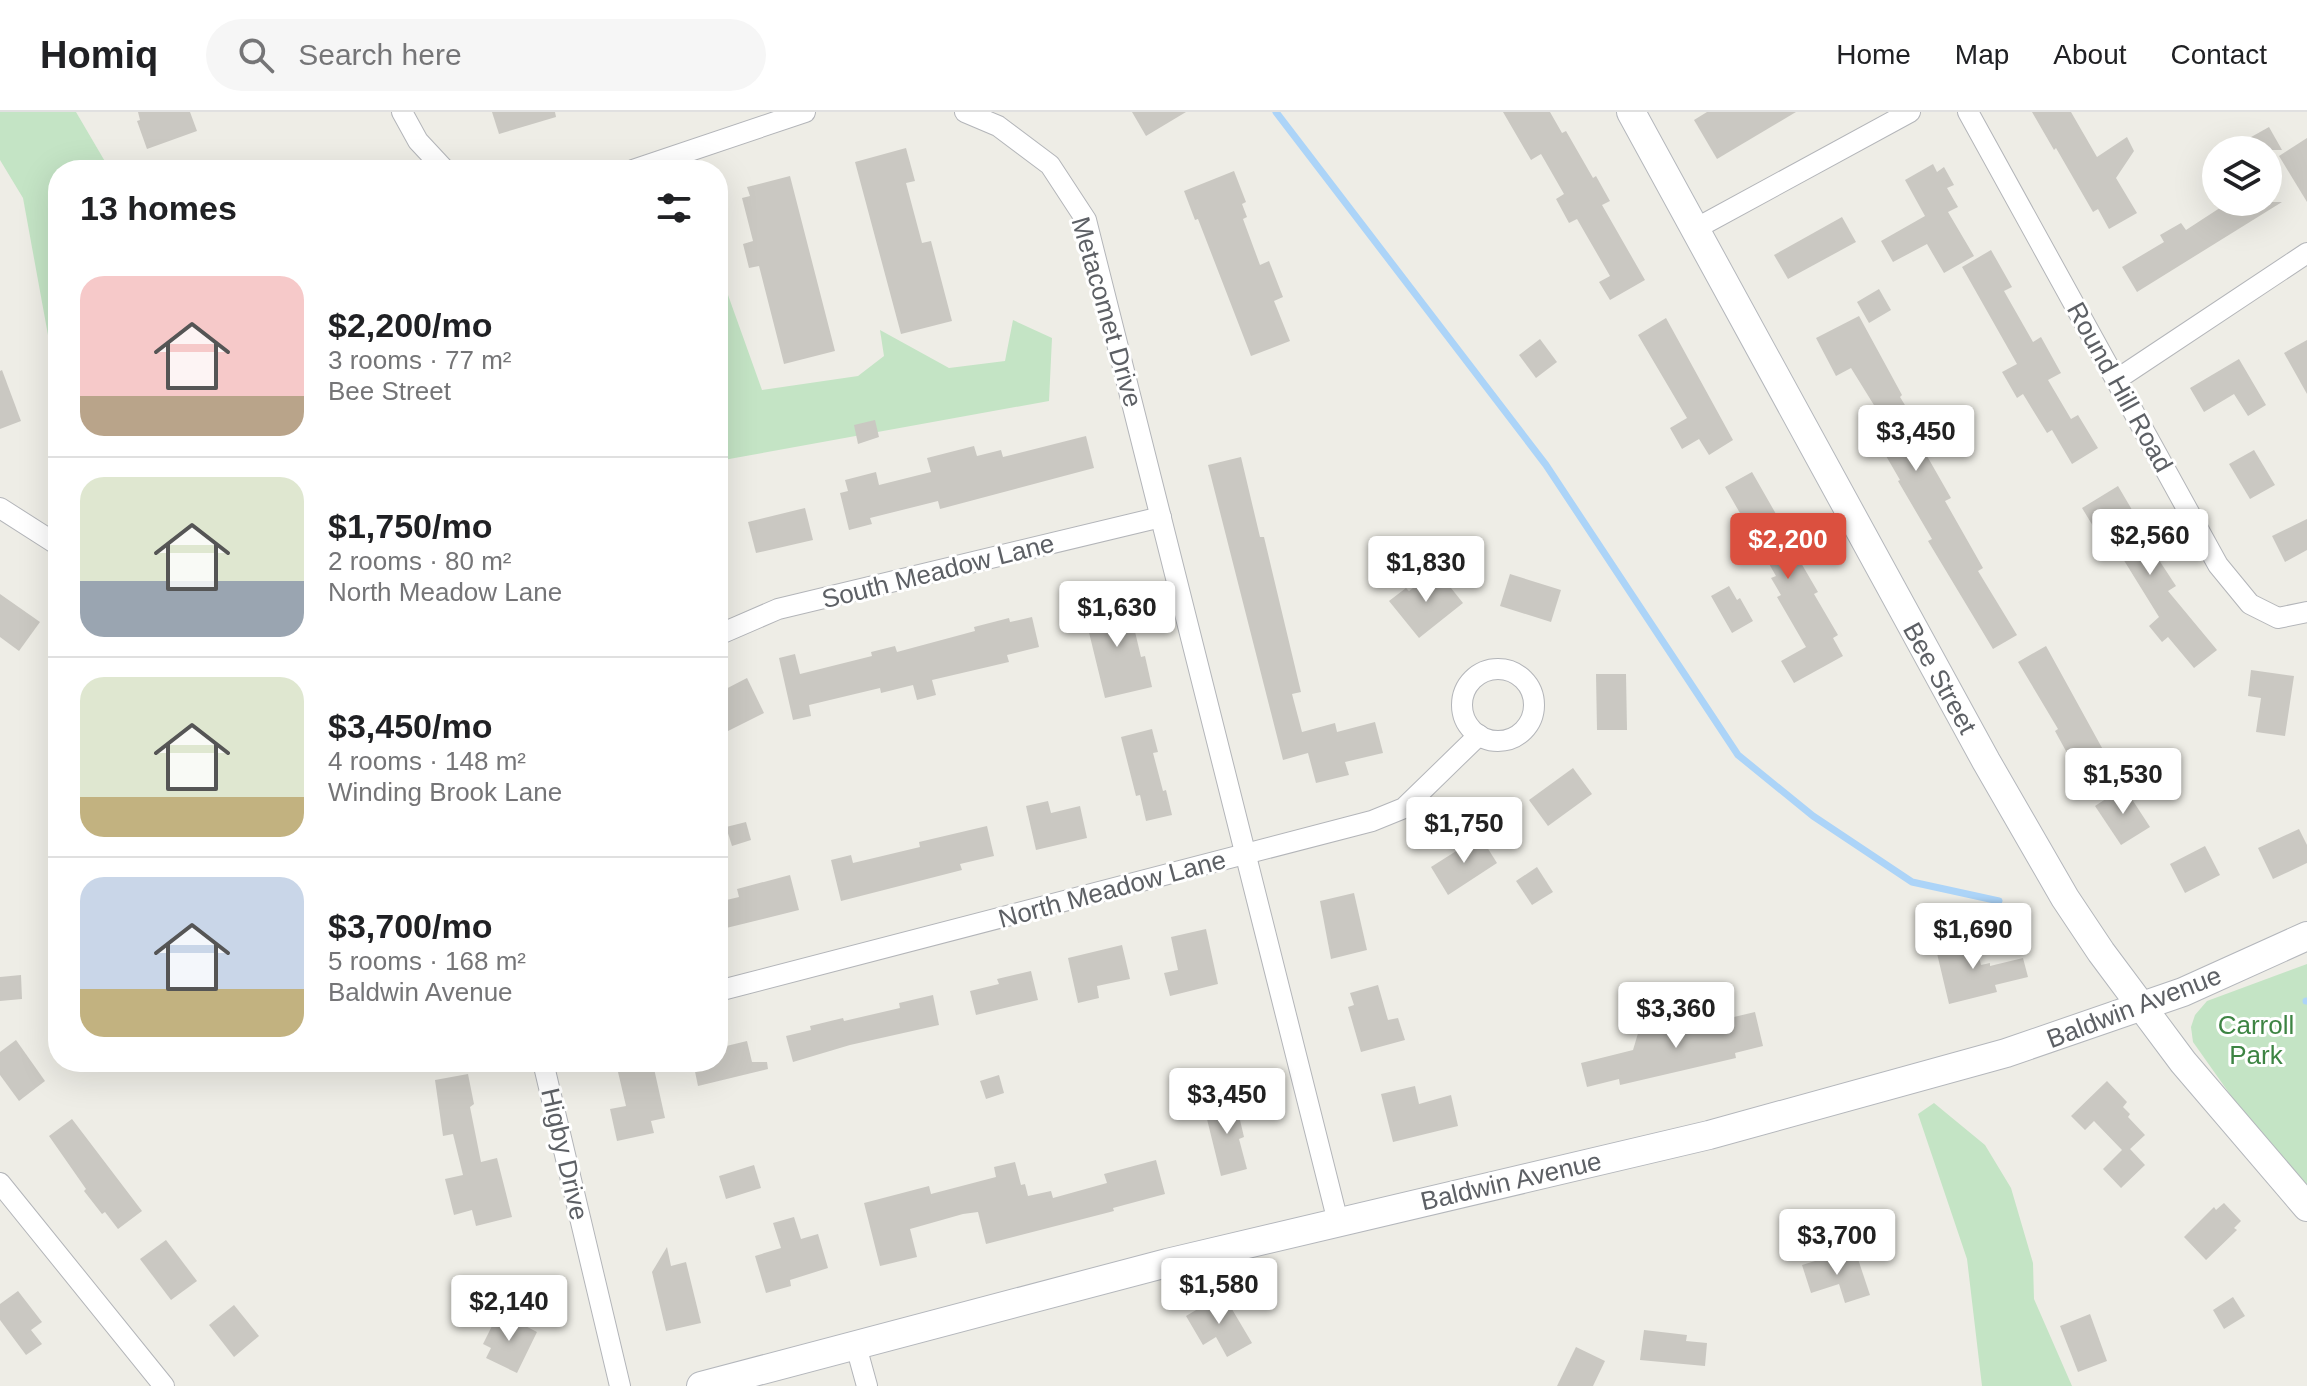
<!DOCTYPE html>
<html lang="en">
<head>
<meta charset="utf-8">
<style>
	body { margin:0; font-family:Arial,sans-serif; background:#f6f6f6; color:#202124; height:100vh; display:flex; flex-direction:column; font-size:30px; white-space:nowrap }
	* { box-sizing:border-box; margin:0 }
	p { font-size:26px; color:#757577 }
	.icon { flex:none; width:44px; height:44px; fill:none; stroke:currentColor; stroke-width:2; stroke-linecap:round; stroke-linejoin:round }
	.map { position:relative; flex:1; overflow:hidden }
	.sheet { position:absolute; left:48px; top:48px; width:680px; height:912px; display:flex; flex-direction:column; background:#fff; border-radius:32px; box-shadow:0 8px 32px #0002 }
	.sheet>* { flex:none }
	.controls { position:absolute; left:2202px; top:24px; display:grid; gap:16px }
	.controls a { display:grid; place-items:center; width:80px; height:80px; border-radius:50%; background:#fff; box-shadow:0 8px 32px #0002; font-size:40px }
	.price { position:absolute; translate:-50% -68px; padding:0 18px; border-radius:8px; background:#fff; color:#222; font-size:26px; line-height:52px; filter:drop-shadow(0 2px 4px #0008) }
	.price::after { content:''; position:absolute; left:50%; top:48px; width:24px; height:18px; margin-left:-12px; background:inherit; clip-path:polygon(0 0,100% 0,50% 100%) }
	.price.on { background:#db503f; color:#fff }
	ul { padding:0; list-style:none }
	li { display:flex; align-items:center; gap:24px; height:200px; padding:0 32px }
	li+li { border-top:2px solid #e0e0e0 }
	li span { display:grid; place-items:center; flex:none; width:224px; height:160px; border-radius:24px; color:#555 }
	li>.icon { margin-inline-start:auto }
	span .icon { width:96px; height:96px; fill:#fffc; stroke-width:1 }
	li b { font-size:34px }
	h2 { display:flex; justify-content:space-between; align-items:center; height:96px; padding:0 32px; font-size:34px }
	header { display:flex; align-items:center; gap:48px; box-sizing:border-box; height:112px; padding:0 40px; background:#fff; border-bottom:2px solid #e0e0e0 }
	header strong { font-size:38px }
	nav { display:flex; gap:44px; margin-inline-start:auto; font-size:28px }
	.search { width:560px; height:72px; background:#f6f6f6; display:flex; align-items:center; gap:20px; box-sizing:border-box; padding:0 28px; border-radius:44px; color:#757577; font-size:30px }
	.map>svg:first-child { display:block }
	.green { fill:#c4e4c5 }
	.lines { fill:none; stroke-linecap:round; stroke-linejoin:round }
	.stream { stroke:#acd4f8; stroke-width:7 }
	.building { fill:#cac8c2 }
	.street-casing { stroke:#b3b5b9; stroke-width:22 }
	.secondary-casing { stroke:#b4b7bc; stroke-width:30 }
	.street { stroke:#fff; stroke-width:20 }
	.secondary { stroke:#fff; stroke-width:28 }
	.labels { text-anchor:middle; dominant-baseline:central; stroke-width:6; stroke-linejoin:round; paint-order:stroke }
	.street-label { font-size:26px; fill:#5d6065; stroke:#fff }
	.park-label { font-size:26px; fill:#3d8443; stroke:#fff }
</style>
</head>
<body>
<header>
<strong>Homiq</strong>
<div class="search"><svg class="icon" aria-label="search" viewBox="0 0 24 24"><circle cx="10" cy="10" r="6"/><path d="M15 15l6 6"/></svg>Search here</div>
<nav><a>Home</a><a>Map</a><a>About</a><a>Contact</a></nav>
</header>
<div class="map">
<svg width="2307" height="1274" viewBox="0 0 2307 1274">
	<rect width="100%" height="100%" fill="#eeede6"/>
	<!-- green -->
	<g class="green">
		<polygon points="0,0 76,0 110,58 58,58 58,242 50,234 23,86 0,48"/>
		<polygon points="718,155 762,278 858,264 884,244 880,218 949,256 1005,249 1013,208 1052,226 1049,289 718,349 718,266 725,256 718,237"/>
		<polygon points="2307,852 2307,1091 2193,930 2191,915 2195,903 2207,889"/>
		<polygon points="1934,991 1985,1033 2011,1076 2033,1151 2034,1187 2072,1274 1982,1274 1967,1147 1918,1002"/>
	</g>
	<g class="lines">
		<!-- stream -->
		<g class="stream">
			<polyline points="1276,0 1546,353 1738,643 1813,704 1912,770 1999,789"/>
			<polyline points="2306,889 2307,889"/>
		</g>
	</g>
	<!-- building -->
	<g class="building">
		<polygon points="138,0 190,0 197,19 147,37 137,9 140,8"/>
		<polygon points="492,0 555,0 556,5 499,22"/>
		<polygon points="1132,0 1186,0 1146,24"/>
		<polygon points="1503,0 1550,0 1562,21 1566,19 1593,66 1596,64 1610,89 1602,93 1645,168 1610,188 1599,170 1610,164 1577,107 1569,111 1556,87 1564,82 1541,42 1531,48"/>
		<polygon points="1707,0 1796,0 1717,47 1694,8"/>
		<polygon points="2032,0 2071,0 2097,45 2127,25 2134,39 2116,66 2137,101 2109,117 2098,97 2093,100 2056,36 2054,38"/>
		<polygon points="2269,15 2282,38 2228,38"/>
		<polygon points="2307,26 2307,90 2279,44"/>
		<polygon points="906,36 915,69 906,71 922,131 931,129 952,209 901,222 855,50"/>
		<polygon points="1933,52 1937,60 1944,55 1954,73 1947,76 1958,95 1948,100 1974,144 1944,161 1927,132 1893,150 1881,129 1925,104 1905,68"/>
		<polygon points="1234,59 1246,90 1242,92 1247,105 1243,107 1260,153 1269,149 1283,185 1274,189 1290,229 1251,244 1198,107 1195,108 1184,79"/>
		<polygon points="790,64 835,239 784,252 759,154 749,156 743,132 753,129 742,86 750,84 747,75"/>
		<polygon points="2229,90 2282,90 2137,180 2122,155 2164,130 2160,123 2181,111 2186,118"/>
		<polygon points="1842,105 1856,130 1788,167 1774,143"/>
		<polygon points="1991,138 2012,175 2004,179 2033,230 2041,225 2061,261 2048,268 2071,307 2078,303 2098,336 2072,352 2052,318 2047,321 2023,282 2017,286 2002,260 2017,252 1962,155"/>
		<polygon points="1879,177 1891,198 1869,211 1857,190"/>
		<polygon points="1859,204 1902,283 1900,285 1908,298 1897,304 1918,339 1923,337 1951,386 1945,389 1983,456 1978,459 2017,523 1993,537 1928,429 1932,427 1898,369 1900,368 1864,306 1877,298 1851,256 1836,264 1816,226"/>
		<polygon points="1666,206 1733,328 1709,343 1699,327 1682,337 1670,316 1687,306 1638,223"/>
		<polygon points="1540,227 1557,250 1536,266 1519,243"/>
		<polygon points="2307,228 2307,282 2284,241"/>
		<polygon points="2239,247 2266,293 2248,304 2234,282 2204,300 2190,276"/>
		<polygon points="2,258 21,309 0,317 0,259"/>
		<polygon points="875,308 879,325 858,332 854,313"/>
		<polygon points="1086,324 1094,356 940,397 938,389 870,406 872,412 849,418 840,381 848,379 845,368 876,360 879,373 931,360 927,346 974,334 977,344 1001,338 1003,345"/>
		<polygon points="2254,338 2275,373 2250,387 2229,352"/>
		<polygon points="1241,345 1260,425 1264,425 1301,580 1292,582 1302,620 1335,611 1337,620 1375,610 1383,641 1345,650 1349,663 1316,671 1308,641 1283,648 1208,353"/>
		<polygon points="1752,360 1776,402 1773,403 1818,480 1814,482 1838,523 1833,526 1843,544 1794,571 1781,549 1806,535 1777,485 1781,483 1771,466 1776,464 1725,375"/>
		<polygon points="2118,374 2138,408 2134,410 2176,474 2168,479 2217,538 2194,556 2168,525 2162,530 2149,514 2159,505 2120,442 2123,440 2104,408 2093,414 2082,396"/>
		<polygon points="805,396 813,428 756,441 748,410"/>
		<polygon points="2307,407 2307,438 2285,450 2272,424"/>
		<polygon points="1434,460 1440,466 1443,466 1463,491 1419,526 1389,489 1406,476 1409,479"/>
		<polygon points="1510,462 1561,478 1551,510 1500,494"/>
		<polygon points="1729,474 1737,488 1740,486 1753,509 1732,521 1711,484"/>
		<polygon points="0,482 40,510 19,539 0,525"/>
		<polygon points="1127,486 1141,545 1145,544 1152,575 1105,586 1083,496"/>
		<polygon points="1032,505 1039,535 1007,543 1009,550 932,568 936,583 917,588 913,573 881,581 880,576 809,593 811,604 793,608 779,546 795,542 800,562 872,544 871,540 895,534 897,540 975,519 974,515 1009,506 1010,510"/>
		<polygon points="2046,534 2107,645 2078,661 2055,619 2058,617 2018,550"/>
		<polygon points="2251,558 2294,564 2285,624 2256,620 2261,586 2248,584"/>
		<polygon points="1596,562 1626,562 1627,618 1597,618"/>
		<polygon points="747,566 764,601 718,624 718,581"/>
		<polygon points="1152,617 1158,640 1153,641 1163,679 1166,678 1172,703 1146,709 1140,683 1136,684 1121,625"/>
		<polygon points="1573,656 1592,682 1548,714 1529,688"/>
		<polygon points="2124,675 2150,715 2121,733 2095,694"/>
		<polygon points="1048,689 1051,701 1080,694 1087,726 1036,738 1026,694"/>
		<polygon points="746,710 751,728 732,734 726,715"/>
		<polygon points="987,714 994,744 960,752 962,758 841,789 831,748 851,743 853,751 920,735 919,730"/>
		<polygon points="2299,717 2307,733 2307,751 2273,767 2258,736"/>
		<polygon points="1480,724 1497,751 1448,783 1431,755"/>
		<polygon points="2205,734 2220,763 2185,781 2170,752"/>
		<polygon points="1537,755 1553,780 1532,793 1516,769"/>
		<polygon points="790,763 799,798 718,818 718,790 739,785 737,777"/>
		<polygon points="1354,781 1367,838 1331,847 1320,789"/>
		<polygon points="1206,817 1218,872 1170,884 1164,861 1178,858 1171,825"/>
		<polygon points="1974,824 1981,853 1990,851 1990,854 2023,846 2028,865 1995,873 1997,880 1949,892 1935,833"/>
		<polygon points="1122,833 1130,867 1097,874 1099,886 1078,891 1068,846"/>
		<polygon points="1031,859 1038,888 976,903 970,879 999,872 997,867"/>
		<polygon points="21,863 22,887 0,889 0,865"/>
		<polygon points="1378,873 1388,908 1398,906 1405,928 1361,940 1348,895 1354,893 1350,881"/>
		<polygon points="933,883 939,913 850,933 793,950 786,924 811,918 810,914 843,906 844,909 900,896 899,891"/>
		<polygon points="1755,900 1763,934 1735,941 1736,946 1620,973 1619,967 1587,975 1581,951 1633,938 1642,908 1675,919"/>
		<polygon points="16,928 45,969 19,989 0,963 0,940"/>
		<polygon points="747,929 752,950 767,950 768,957 698,974 693,950 718,950 718,936"/>
		<polygon points="653,952 665,1006 651,1009 654,1021 617,1029 610,997 626,994 618,960"/>
		<polygon points="468,962 474,992 470,995 481,1050 497,1046 512,1105 476,1114 472,1098 454,1103 445,1067 463,1063 453,1022 443,1024 435,968"/>
		<polygon points="999,963 1004,981 986,987 980,969"/>
		<polygon points="2107,969 2127,990 2123,995 2130,1002 2128,1005 2145,1023 2130,1037 2145,1053 2121,1076 2103,1057 2122,1038 2094,1009 2085,1018 2071,1004"/>
		<polygon points="1415,974 1419,992 1451,983 1458,1014 1393,1030 1381,982"/>
		<polygon points="1235,987 1244,1025 1239,1027 1247,1057 1221,1064 1204,995"/>
		<polygon points="72,1007 142,1099 118,1117 105,1100 102,1102 84,1079 86,1077 49,1024"/>
		<polygon points="1156,1048 1165,1082 1113,1096 1114,1099 986,1132 978,1100 963,1102 910,1117 917,1145 880,1154 864,1091 929,1074 931,1082 996,1065 994,1055 1015,1050 1021,1073 1025,1072 1028,1084 1051,1079 1053,1086 1107,1071 1104,1062"/>
		<polygon points="754,1053 761,1076 726,1087 719,1064"/>
		<polygon points="2224,1091 2241,1109 2234,1116 2237,1118 2206,1148 2184,1125 2214,1095 2216,1098"/>
		<polygon points="794,1105 801,1127 818,1122 828,1156 790,1168 791,1174 766,1181 755,1144 781,1136 773,1111"/>
		<polygon points="166,1128 197,1169 171,1188 140,1147"/>
		<polygon points="667,1135 671,1154 686,1150 701,1211 666,1219 652,1160"/>
		<polygon points="1838,1142 1840,1149 1857,1144 1870,1183 1845,1191 1839,1172 1811,1181 1802,1153"/>
		<polygon points="18,1179 42,1210 31,1218 42,1232 26,1243 0,1208 0,1192"/>
		<polygon points="1223,1182 1252,1231 1227,1245 1216,1225 1203,1233 1186,1204"/>
		<polygon points="2233,1185 2245,1204 2224,1217 2213,1198"/>
		<polygon points="234,1193 259,1224 234,1245 209,1213"/>
		<polygon points="2090,1202 2107,1249 2078,1260 2060,1214"/>
		<polygon points="506,1204 537,1220 517,1261 486,1246 491,1236 483,1232 496,1206 503,1209"/>
		<polygon points="1644,1218 1687,1223 1686,1229 1707,1231 1705,1254 1640,1248"/>
		<polygon points="1576,1235 1605,1249 1593,1274 1557,1274"/>
	</g>
	<g class="lines">
		<!-- street casing -->
		<g class="street-casing">
			<g id="street">
				<polyline points="402,0 418,29 445,58"/>
				<polyline points="965,0 998,14 1050,53 1086,108 1338,1110"/>
				<polyline points="1968,0 2218,453 2250,492 2278,506 2307,500"/>
				<polyline points="633,58 805,0"/>
				<polyline points="1695,117 1910,0"/>
				<polyline points="2116,268 2307,141"/>
				<polyline points="0,396 58,433"/>
				<polyline points="718,523 778,497 1161,405"/>
				<circle cx="1498" cy="593" r="36"/>
				<polyline points="718,879 1372,709 1404,696 1479,623"/>
				<polyline points="543,950 620,1274"/>
				<polyline points="0,1071 164,1274"/>
				<polyline points="856,1234 867,1274"/>
			</g>
		</g>
		<!-- secondary casing -->
		<g class="secondary-casing">
			<g id="secondary">
				<polyline points="1631,0 1986,649 2065,786 2101,840 2183,950 2307,1095"/>
				<polyline points="701,1274 1167,1151 1709,1023 2006,941 2183,880 2307,824"/>
			</g>
		</g>
		<!-- street -->
		<use href="#street" class="street"/>
		<!-- secondary -->
		<use href="#secondary" class="secondary"/>
	</g>
	<g class="labels">
		<!-- street labels -->
		<g class="street-label">
			<text transform="translate(1107 200) rotate(74)">Metacomet Drive</text>
			<text transform="translate(2120 275) rotate(61)">Round Hill Road</text>
			<text transform="translate(938 459) rotate(-14)">South Meadow Lane</text>
			<text transform="translate(1940 566) rotate(61)">Bee Street</text>
			<text transform="translate(1112 777) rotate(-15)">North Meadow Lane</text>
			<text transform="translate(2134 895) rotate(-21)">Baldwin Avenue</text>
			<text transform="translate(565 1042) rotate(77)">Higby Drive</text>
			<text transform="translate(1511 1069) rotate(-13)">Baldwin Avenue</text>
		</g>
		<!-- park labels -->
		<g class="park-label">
			<text x="2256" y="913">Carroll<tspan x="2256" dy="30">Park</tspan></text>
		</g>
	</g>
</svg>
<div class="controls">
<a><svg class="icon" aria-label="layers" viewBox="0 0 24 24"><path d="M12 4l9 5-9 5-9-5zM3 14l9 5 9-5"/></svg></a>
</div>
<b class="price" style="left:1916px;top:361px">$3,450</b>
<b class="price" style="left:2150px;top:465px">$2,560</b>
<b class="price on" style="left:1788px;top:469px">$2,200</b>
<b class="price" style="left:1426px;top:492px">$1,830</b>
<b class="price" style="left:1117px;top:537px">$1,630</b>
<b class="price" style="left:2123px;top:704px">$1,530</b>
<b class="price" style="left:1464px;top:753px">$1,750</b>
<b class="price" style="left:1973px;top:859px">$1,690</b>
<b class="price" style="left:1676px;top:938px">$3,360</b>
<b class="price" style="left:1227px;top:1024px">$3,450</b>
<b class="price" style="left:1837px;top:1165px">$3,700</b>
<b class="price" style="left:1219px;top:1214px">$1,580</b>
<b class="price" style="left:509px;top:1231px">$2,140</b>
<section class="sheet">
<h2>13 homes<svg class="icon" aria-label="filters" viewBox="0 0 24 24"><path d="M4 7h16M4 17h16"/><circle cx="9" cy="7" r="2"/><circle cx="15" cy="17" r="2"/></svg></h2>
<ul>
<li><span style="background:linear-gradient(#f6c9c9 75%,#b9a48a 0)"><svg class="icon" aria-label="home" viewBox="0 0 24 24"><path d="M3 11l9-7 9 7M6 9v11h12V9"/></svg></span><div><b>$2,200/mo</b><p>3 rooms · 77 m²</p><p>Bee Street</p></div></li>
<li><span style="background:linear-gradient(#dfe7d0 65%,#9aa5b1 0)"><svg class="icon" aria-label="home" viewBox="0 0 24 24"><path d="M3 11l9-7 9 7M6 9v11h12V9"/></svg></span><div><b>$1,750/mo</b><p>2 rooms · 80 m²</p><p>North Meadow Lane</p></div></li>
<li><span style="background:linear-gradient(#dfe7d0 75%,#c2b280 0)"><svg class="icon" aria-label="home" viewBox="0 0 24 24"><path d="M3 11l9-7 9 7M6 9v11h12V9"/></svg></span><div><b>$3,450/mo</b><p>4 rooms · 148 m²</p><p>Winding Brook Lane</p></div></li>
<li><span style="background:linear-gradient(#c9d6e8 70%,#c2b280 0)"><svg class="icon" aria-label="home" viewBox="0 0 24 24"><path d="M3 11l9-7 9 7M6 9v11h12V9"/></svg></span><div><b>$3,700/mo</b><p>5 rooms · 168 m²</p><p>Baldwin Avenue</p></div></li>
</ul>
</section>
</div>
</body>
</html>
